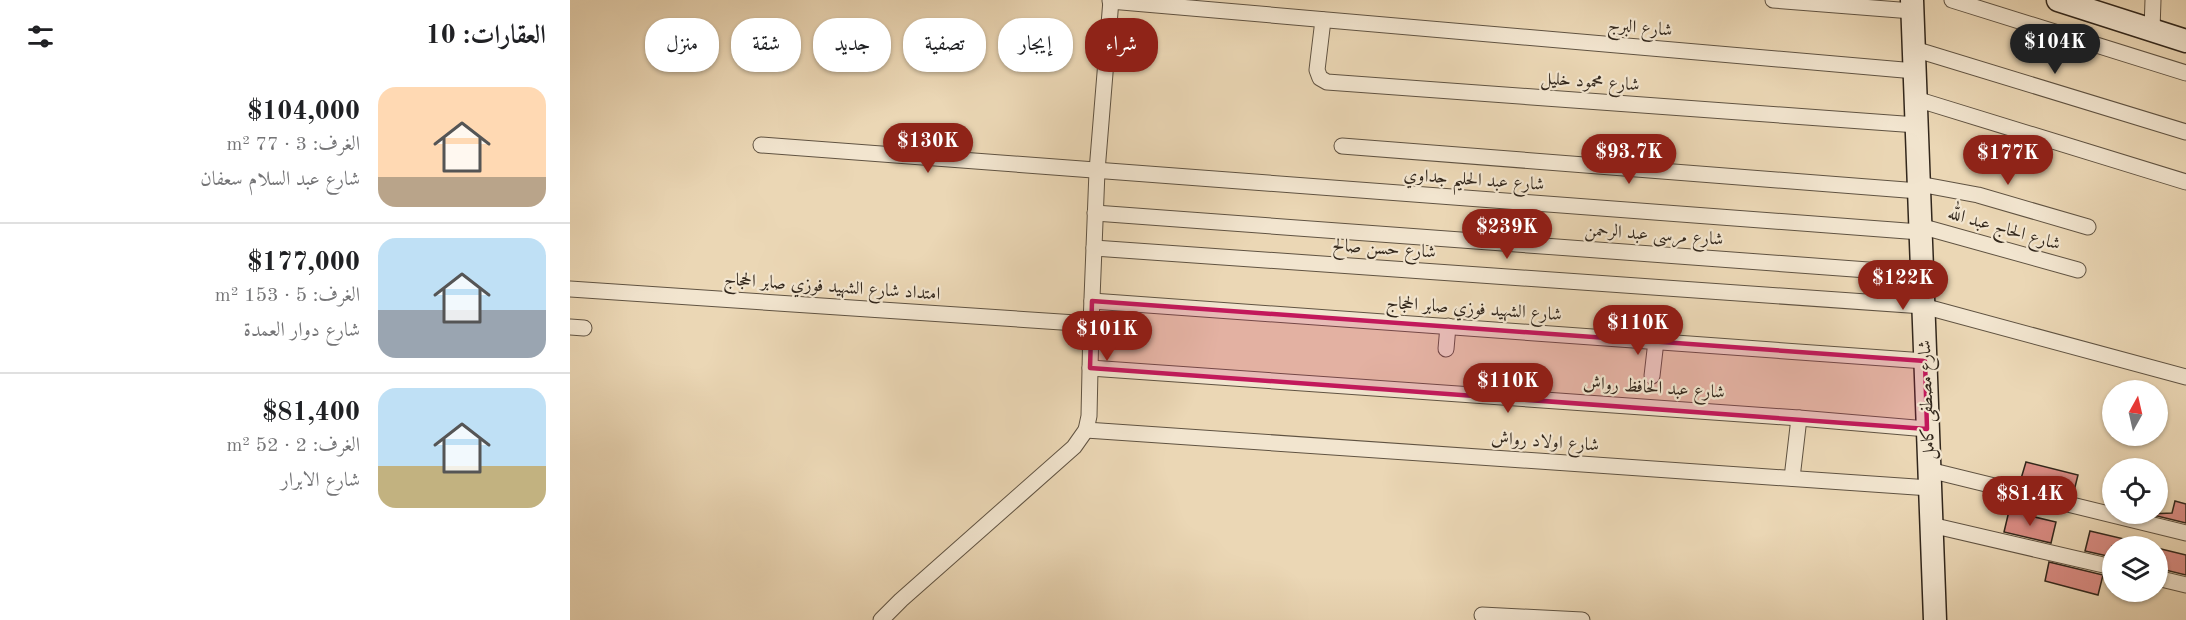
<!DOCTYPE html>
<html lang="ar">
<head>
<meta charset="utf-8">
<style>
	body { margin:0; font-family:"Old Standard TT",Amiri,serif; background:#f2f2f2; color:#202124; direction:rtl; height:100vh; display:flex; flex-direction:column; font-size:22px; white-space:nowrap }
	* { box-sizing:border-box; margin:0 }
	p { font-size:20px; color:#757577 }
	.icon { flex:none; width:33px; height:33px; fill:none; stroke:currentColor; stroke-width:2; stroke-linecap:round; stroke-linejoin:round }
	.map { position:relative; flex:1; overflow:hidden; direction:ltr }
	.panel { display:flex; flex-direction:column; background:#fff; width:570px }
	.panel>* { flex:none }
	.banner { position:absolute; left:18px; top:18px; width:570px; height:54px; direction:rtl; display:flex; gap:12px }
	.needle { width:39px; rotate:8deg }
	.tools { position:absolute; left:1532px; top:380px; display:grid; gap:12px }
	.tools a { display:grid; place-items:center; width:66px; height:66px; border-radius:50%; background:#fff; box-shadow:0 2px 4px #0004; font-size:30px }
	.price { position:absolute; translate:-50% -51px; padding:0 14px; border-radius:21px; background:#8f2418; color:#fff; font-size:20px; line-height:39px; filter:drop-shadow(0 2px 3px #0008) }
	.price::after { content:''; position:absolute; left:50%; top:36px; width:18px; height:14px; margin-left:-9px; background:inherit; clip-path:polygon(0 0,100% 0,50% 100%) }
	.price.active { background:#222; color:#fff }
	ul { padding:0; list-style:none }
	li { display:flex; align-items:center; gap:18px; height:150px; padding:0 24px }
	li+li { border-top:2px solid #e0e0e0 }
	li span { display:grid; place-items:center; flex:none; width:168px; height:120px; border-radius:18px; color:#555 }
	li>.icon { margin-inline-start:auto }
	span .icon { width:72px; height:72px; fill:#fffc; stroke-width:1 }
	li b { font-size:26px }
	h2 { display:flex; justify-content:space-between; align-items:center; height:72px; padding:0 24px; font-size:26px }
	.tag { padding:0 21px; border-radius:24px; background:#fff; box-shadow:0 2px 4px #0004; font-size:21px; line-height:54px }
	.tag.active { background:#8f2418; color:#fff }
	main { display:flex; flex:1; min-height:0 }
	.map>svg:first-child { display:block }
	.building { fill:#db8c84; stroke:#32271c; stroke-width:1.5 }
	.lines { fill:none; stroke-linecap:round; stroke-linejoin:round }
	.street-casing { stroke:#605342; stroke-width:17 }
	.secondary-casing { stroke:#32271c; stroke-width:25 }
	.street { stroke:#f2e5cf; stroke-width:15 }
	.secondary { stroke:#f2e5cf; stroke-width:22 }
	.marked { fill:#c2185b; fill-opacity:0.2; stroke:#c2185b; stroke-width:4.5; stroke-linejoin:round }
	.labels { text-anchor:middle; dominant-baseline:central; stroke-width:4.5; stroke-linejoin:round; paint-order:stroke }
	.street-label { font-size:18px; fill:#32271c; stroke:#f2e5cf }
</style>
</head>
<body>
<main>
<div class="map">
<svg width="1616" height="620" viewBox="0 0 1616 620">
	<rect width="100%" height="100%" fill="#ebd7b5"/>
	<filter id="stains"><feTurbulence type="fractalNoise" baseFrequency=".00333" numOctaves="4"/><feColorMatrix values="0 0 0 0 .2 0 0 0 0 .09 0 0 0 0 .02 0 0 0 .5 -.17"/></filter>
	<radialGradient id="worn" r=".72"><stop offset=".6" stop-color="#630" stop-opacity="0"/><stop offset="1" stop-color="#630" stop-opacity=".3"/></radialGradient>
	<!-- building -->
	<g class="building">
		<polygon points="1456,462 1508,475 1503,495 1450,482"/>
		<polygon points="1605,501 1616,504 1616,523 1579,514 1602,513"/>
		<polygon points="1439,511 1486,522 1481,543 1434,532"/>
		<polygon points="1520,531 1567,542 1567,546 1542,546 1542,557 1515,551"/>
		<polygon points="1587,548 1616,555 1616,575 1587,568"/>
		<polygon points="1479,562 1533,575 1528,595 1475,581"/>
	</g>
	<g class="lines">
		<!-- street casing -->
		<g class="street-casing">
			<g id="street">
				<polyline points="1203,0 1342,11"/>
				<polyline points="1382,0 1616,73"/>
				<polyline points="540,1 1345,71"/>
				<polyline points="753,20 747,70 750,78 757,82 1347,125"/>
				<polyline points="1582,30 1583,0"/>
				<polyline points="1344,49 1616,132"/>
				<polyline points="1346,99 1616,182"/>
				<polyline points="191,145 1350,232"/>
				<polyline points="772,146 1349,191"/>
				<polyline points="1349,184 1408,195 1518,227"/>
				<polyline points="525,213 1352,274"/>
				<polyline points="1350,226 1508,270"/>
				<polyline points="524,248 1353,306 1616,377"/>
				<polyline points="0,289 521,324"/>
				<polyline points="522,301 1355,361"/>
				<polyline points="0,327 14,328"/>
				<polyline points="876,349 878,326"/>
				<polyline points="520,368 1229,418 1357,429"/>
				<polyline points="1082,376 1086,341"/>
				<polyline points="516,430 1360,488"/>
				<polyline points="1359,470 1616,533"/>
				<polyline points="1222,478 1229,418"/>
				<polyline points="1361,525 1542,567"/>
				<polyline points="1587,578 1616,585"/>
				<polyline points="912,615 1012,620"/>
				<polyline points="311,620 331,600 504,447 516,430 519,416 521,324 527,171 541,0"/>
			</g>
		</g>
		<!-- secondary casing -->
		<g class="secondary-casing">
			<g id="secondary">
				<polyline points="1342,0 1365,620"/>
				<polyline points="1488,0 1616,41"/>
			</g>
		</g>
		<!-- street -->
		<use href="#street" class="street"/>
		<!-- secondary -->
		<use href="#secondary" class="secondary"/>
	</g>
	<!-- marked area -->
	<path class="marked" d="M522,301L1355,361L1357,429L520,368Z"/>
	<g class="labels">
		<!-- street labels -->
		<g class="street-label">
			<text transform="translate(1070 28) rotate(5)">شارع البرج</text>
			<text transform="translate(1020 82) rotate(4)">شارع محمود خليل</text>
			<text transform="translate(904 180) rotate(4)">شارع عبد الحليم جداوي</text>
			<text transform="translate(1434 229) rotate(16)">شارع الحاج عبد الله</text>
			<text transform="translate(1084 235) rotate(4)">شارع مرسى عبد الرحمن</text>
			<text transform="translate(814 249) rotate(4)">شارع حسن صالح</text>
			<text transform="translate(262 287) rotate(4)">امتداد شارع الشهيد فوزي صابر الحجاج</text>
			<text transform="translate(904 309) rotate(4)">شارع الشهيد فوزي صابر الحجاج</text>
			<text transform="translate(1084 388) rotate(4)">شارع عبد الحافظ رواش</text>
			<text transform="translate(1357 400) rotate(-92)">شارع مصطفى كامل</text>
			<text transform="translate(975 442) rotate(4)">شارع اولاد رواش</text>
		</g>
	</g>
	<rect width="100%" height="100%" filter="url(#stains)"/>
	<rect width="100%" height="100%" fill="url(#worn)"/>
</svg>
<div class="tools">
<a><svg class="needle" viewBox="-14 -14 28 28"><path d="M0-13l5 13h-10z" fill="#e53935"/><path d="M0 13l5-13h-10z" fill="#757577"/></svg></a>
<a><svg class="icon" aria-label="locate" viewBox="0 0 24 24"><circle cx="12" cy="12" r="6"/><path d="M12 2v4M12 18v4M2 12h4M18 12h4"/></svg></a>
<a><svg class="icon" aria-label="layers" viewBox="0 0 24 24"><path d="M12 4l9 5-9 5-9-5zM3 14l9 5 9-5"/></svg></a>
</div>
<b class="price active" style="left:1485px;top:75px">$104K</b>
<b class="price" style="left:358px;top:174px">$130K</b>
<b class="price" style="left:1059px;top:185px">$93.7K</b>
<b class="price" style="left:1438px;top:186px">$177K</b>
<b class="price" style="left:937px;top:260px">$239K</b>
<b class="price" style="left:1333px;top:311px">$122K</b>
<b class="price" style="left:1068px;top:356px">$110K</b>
<b class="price" style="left:537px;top:362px">$101K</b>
<b class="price" style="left:938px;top:414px">$110K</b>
<b class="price" style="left:1460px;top:527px">$81.4K</b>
<div class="banner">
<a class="tag active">شراء</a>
<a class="tag">إيجار</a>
<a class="tag">تصفية</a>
<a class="tag">جديد</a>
<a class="tag">شقة</a>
<a class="tag">منزل</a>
</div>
</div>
<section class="panel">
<h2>العقارات: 10<svg class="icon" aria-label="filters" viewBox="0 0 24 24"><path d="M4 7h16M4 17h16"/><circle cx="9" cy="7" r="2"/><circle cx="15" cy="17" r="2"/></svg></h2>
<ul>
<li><span style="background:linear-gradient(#ffd9b3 75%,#b9a48a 0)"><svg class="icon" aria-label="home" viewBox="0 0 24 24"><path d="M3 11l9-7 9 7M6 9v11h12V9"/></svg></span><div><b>$104,000</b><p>الغرف: 3 · 77 m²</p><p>شارع عبد السلام سعفان</p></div></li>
<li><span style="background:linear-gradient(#bfe0f5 60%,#9aa5b1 0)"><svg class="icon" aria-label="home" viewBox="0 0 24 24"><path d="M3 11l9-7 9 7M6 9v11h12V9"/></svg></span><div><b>$177,000</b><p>الغرف: 5 · 153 m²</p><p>شارع دوار العمدة</p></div></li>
<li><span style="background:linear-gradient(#bfe0f5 65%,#c2b280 0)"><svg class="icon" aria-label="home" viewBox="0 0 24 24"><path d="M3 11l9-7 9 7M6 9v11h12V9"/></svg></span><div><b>$81,400</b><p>الغرف: 2 · 52 m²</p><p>شارع الابرار</p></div></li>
</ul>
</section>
</main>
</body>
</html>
